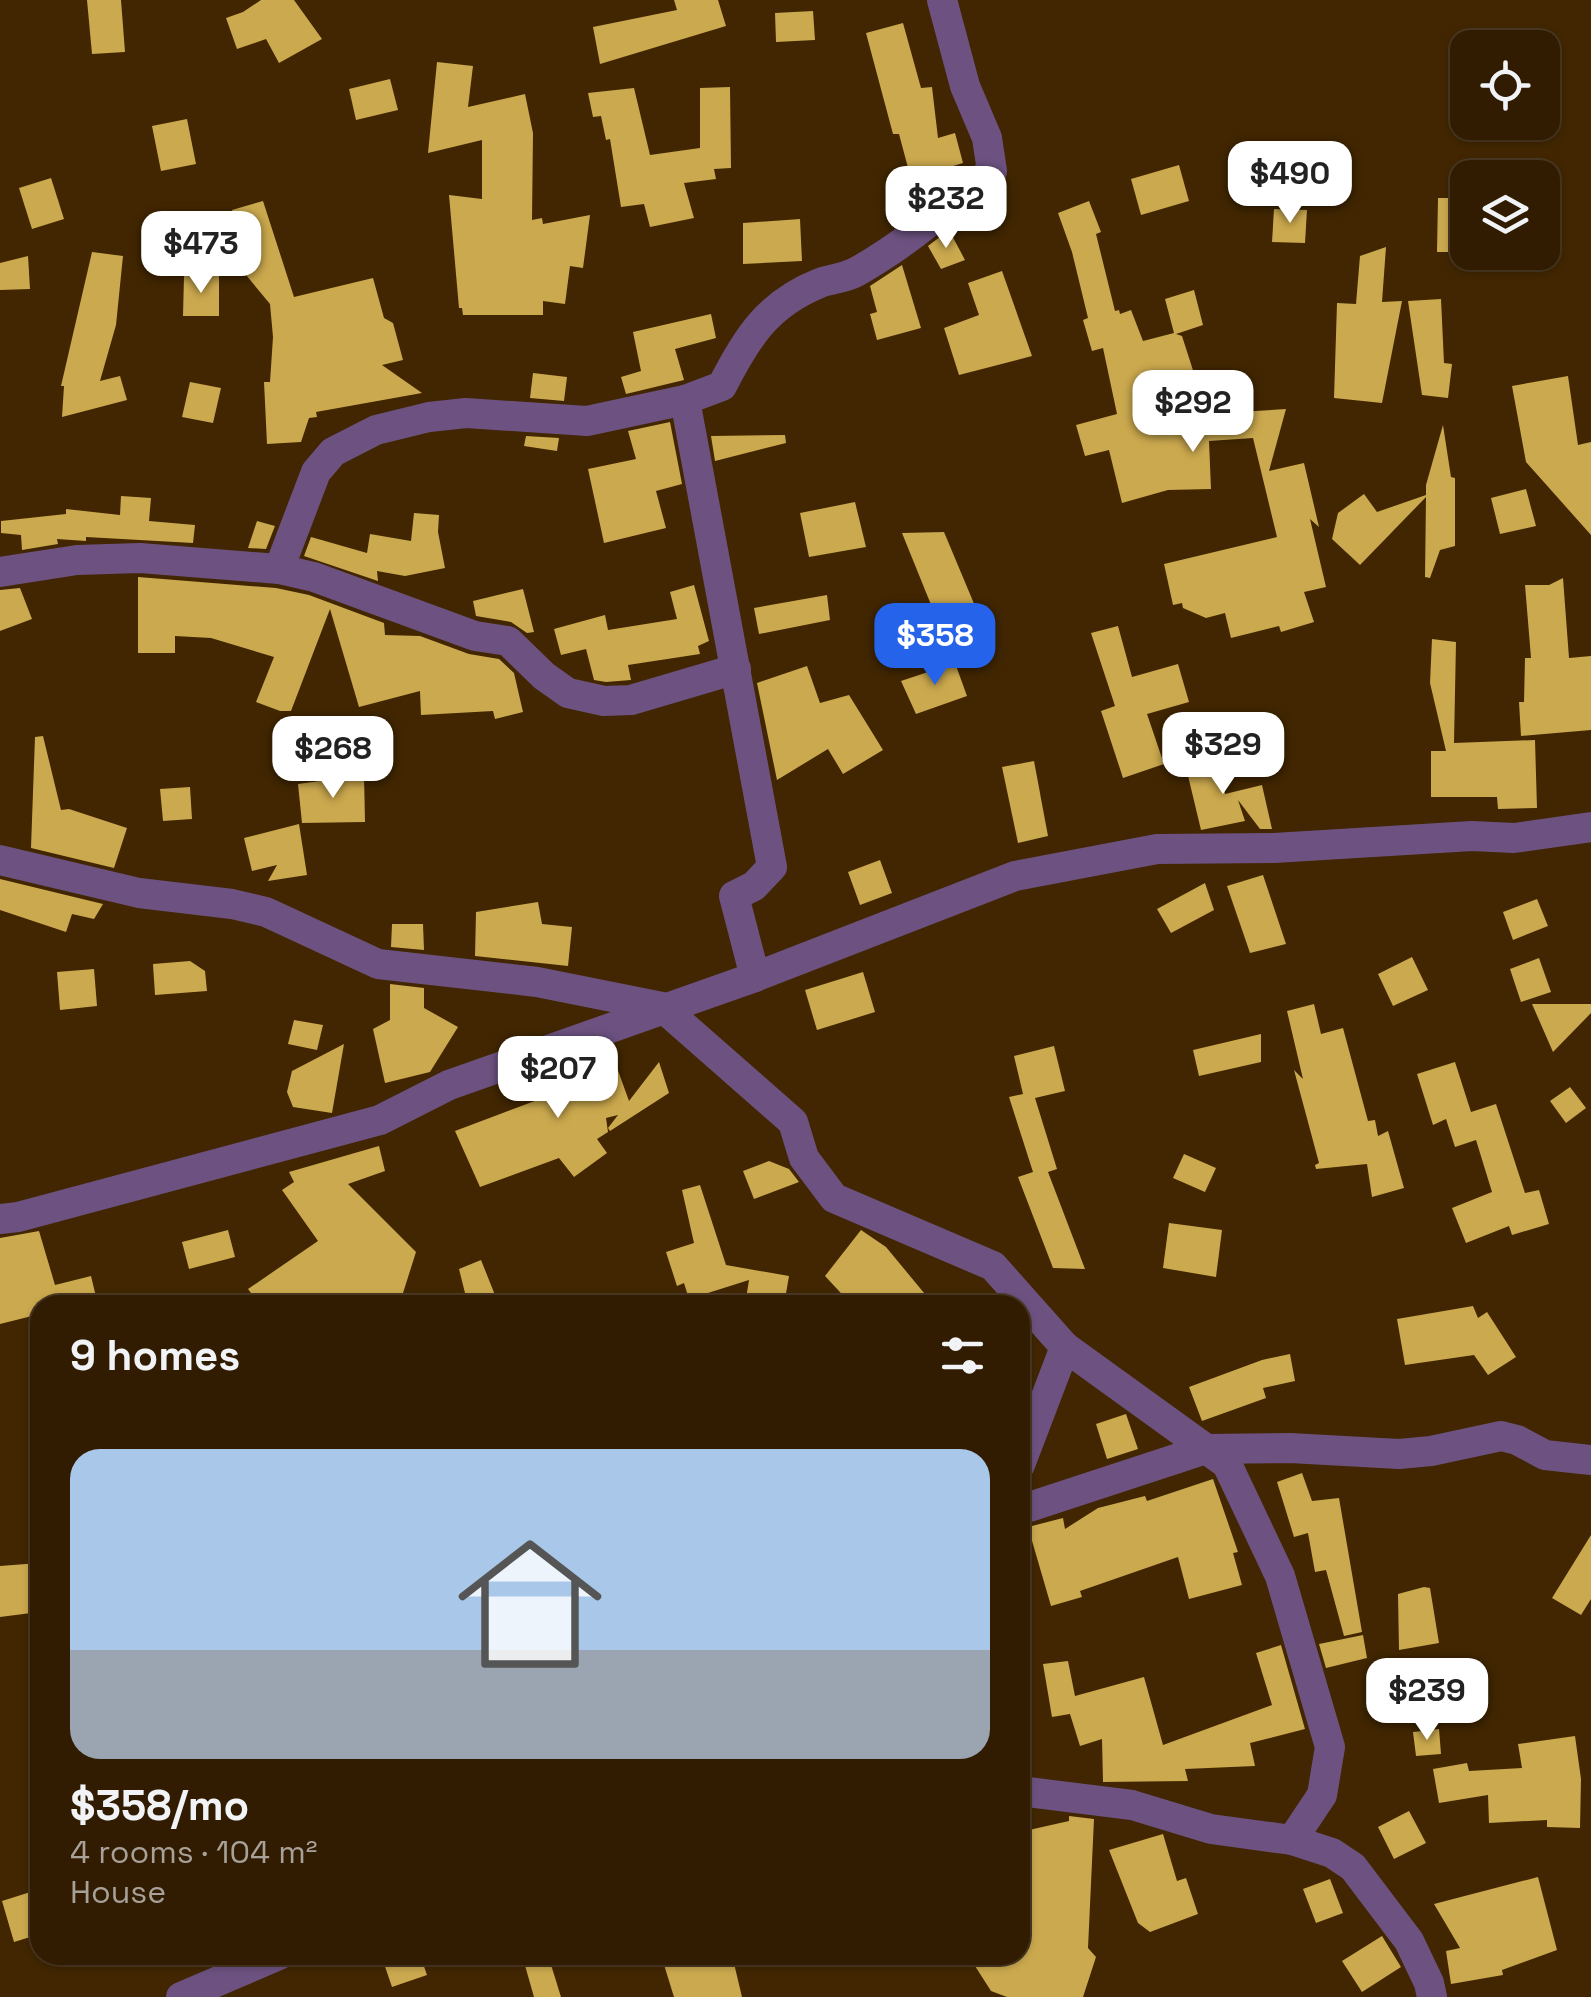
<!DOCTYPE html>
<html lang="en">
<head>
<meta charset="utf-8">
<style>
	body { margin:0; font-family:"Space Grotesk",sans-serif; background:#3d2910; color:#f1f3f6; height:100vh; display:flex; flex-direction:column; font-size:38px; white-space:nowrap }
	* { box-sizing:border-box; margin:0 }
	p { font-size:32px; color:#a8a199 }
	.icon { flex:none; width:55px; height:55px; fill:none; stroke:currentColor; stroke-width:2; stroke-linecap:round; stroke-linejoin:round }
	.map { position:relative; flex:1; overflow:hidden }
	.details { position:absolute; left:30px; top:1295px; width:1000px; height:670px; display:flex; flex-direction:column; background:#311c01; border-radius:30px; box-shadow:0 2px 8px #0004,0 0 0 2px #4c3a23 }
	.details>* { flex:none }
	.buttons { position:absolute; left:1450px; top:30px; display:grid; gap:20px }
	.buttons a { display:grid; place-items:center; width:110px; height:110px; border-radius:20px; background:#311c01; box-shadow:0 2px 8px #0004,0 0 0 2px #4c3a23; font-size:50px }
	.price { position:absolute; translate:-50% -85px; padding:0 22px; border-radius:20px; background:#fff; color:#222; font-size:32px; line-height:65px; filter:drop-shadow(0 2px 5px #0008) }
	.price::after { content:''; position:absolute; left:50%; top:60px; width:30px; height:22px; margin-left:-15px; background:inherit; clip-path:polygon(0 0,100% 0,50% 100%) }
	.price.active { background:#2563eb; color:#fff }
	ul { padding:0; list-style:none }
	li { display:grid; align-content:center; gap:20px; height:530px; padding:0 40px }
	li span { display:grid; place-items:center; height:310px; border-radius:30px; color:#555 }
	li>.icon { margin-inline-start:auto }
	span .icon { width:180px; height:180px; fill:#fffc; stroke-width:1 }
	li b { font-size:42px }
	h2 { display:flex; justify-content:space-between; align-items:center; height:120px; padding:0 40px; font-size:42px }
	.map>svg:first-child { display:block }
	.building { fill:#cba94e }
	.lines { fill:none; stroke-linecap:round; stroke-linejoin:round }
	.street { stroke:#6d5281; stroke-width:30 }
</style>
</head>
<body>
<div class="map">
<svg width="1591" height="1997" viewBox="0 0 1591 1997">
	<rect width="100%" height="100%" fill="#412601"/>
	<!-- building -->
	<g class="building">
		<polygon points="87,0 121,0 125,52 92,54"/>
		<polygon points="261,0 294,0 322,39 279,63 266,39 237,49 226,18 243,12"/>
		<polygon points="674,0 718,0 726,26 600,64 593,27 677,10"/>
		<polygon points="813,11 815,40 776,42 775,13"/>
		<polygon points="903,23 921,88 932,87 938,138 955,133 963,163 911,179 899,134 893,134 866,33"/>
		<polygon points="437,62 473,66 468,107 525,94 533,133 532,220 542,218 543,224 590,215 583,268 570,266 565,304 543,301 543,315 463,315 462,308 459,308 449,195 482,199 482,140 428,153"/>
		<polygon points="390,79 398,110 356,120 349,89"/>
		<polygon points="730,87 731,168 714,169 716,179 684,183 694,218 650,227 644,204 621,207 610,139 606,140 601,116 593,117 588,93 634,88 650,155 700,148 700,88"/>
		<polygon points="187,119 196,164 161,171 152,126"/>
		<polygon points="1179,165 1189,201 1141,215 1131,179"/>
		<polygon points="51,178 64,219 32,229 19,188"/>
		<polygon points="1438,198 1468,198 1468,252 1437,252"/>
		<polygon points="263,201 294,297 373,278 384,318 393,323 403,360 382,365 422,393 316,412 317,417 309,418 301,442 267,444 264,382 270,382 273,337 270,304 222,246 241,240 232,210"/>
		<polygon points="1089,201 1101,232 1096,234 1115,311 1119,310 1120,314 1131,310 1143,341 1174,333 1165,299 1194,290 1203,325 1176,334 1182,336 1207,414 1286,409 1269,471 1304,463 1319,527 1310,519 1326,587 1304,592 1314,622 1281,632 1279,626 1231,638 1225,613 1206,618 1183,608 1182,603 1173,605 1164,564 1277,537 1253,438 1209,441 1211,489 1168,490 1122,503 1109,450 1085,456 1076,425 1117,414 1103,348 1092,351 1083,320 1088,318 1072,252 1058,213"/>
		<polygon points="1274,209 1307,210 1305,243 1272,242"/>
		<polygon points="800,219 802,261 743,264 743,223"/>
		<polygon points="949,230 965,260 941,269 928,246"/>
		<polygon points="1386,247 1382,302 1402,301 1382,403 1334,398 1337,303 1356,304 1360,256"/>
		<polygon points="92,252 123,256 116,325 100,381 120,376 127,400 62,417 64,386 61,386"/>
		<polygon points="28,256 30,289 0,290 0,263"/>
		<polygon points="902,265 921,328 877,340 870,314 877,312 870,286"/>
		<polygon points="1002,271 1032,356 959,375 944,328 979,315 968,283"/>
		<polygon points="184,276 219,276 219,316 183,316"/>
		<polygon points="1441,299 1444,363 1452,364 1448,398 1422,395 1408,301"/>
		<polygon points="711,314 716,338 675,349 684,380 626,394 621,377 641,371 633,332"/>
		<polygon points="533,373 567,377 564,401 530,398"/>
		<polygon points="1568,376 1578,445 1591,442 1591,535 1526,462 1512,386"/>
		<polygon points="190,382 221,388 213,423 182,417"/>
		<polygon points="670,422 682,484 656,491 666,528 604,543 588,469 636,459 628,431"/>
		<polygon points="1443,425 1451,477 1455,478 1455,546 1440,550 1430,578 1425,577 1426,497 1360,565 1332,539 1338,513 1364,494 1377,512 1426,495 1426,485"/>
		<polygon points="785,435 786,443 715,461 711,436"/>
		<polygon points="526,436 559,438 557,451 524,446"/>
		<polygon points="1526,489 1536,526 1500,534 1491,498"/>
		<polygon points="121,496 151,498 149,521 195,525 193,543 86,537 86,541 57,539 58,544 22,550 21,535 1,533 1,521 66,514 66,509 120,515"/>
		<polygon points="855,502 866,547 809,557 800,513"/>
		<polygon points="414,513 439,515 438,532 445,568 405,576 377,571 378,581 304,556 311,537 367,553 370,534 411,541"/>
		<polygon points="257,521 275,526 266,549 248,548"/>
		<polygon points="944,532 975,606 938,622 902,533"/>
		<polygon points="138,577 276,588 309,595 384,623 385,635 420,636 469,654 499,659 514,673 523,712 495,719 493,711 421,715 420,691 359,707 330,609 291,711 280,711 256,702 274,657 211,638 175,636 175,653 138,653"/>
		<polygon points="1563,578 1569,658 1591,656 1591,730 1521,736 1519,702 1524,702 1525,658 1531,658 1525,585 1549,585"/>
		<polygon points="694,585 709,641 698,646 700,654 628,665 631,680 606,682 594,680 586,649 561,655 554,629 605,615 608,630 677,619 670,592"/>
		<polygon points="20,588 32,619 0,631 0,590"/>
		<polygon points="523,589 534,632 527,633 511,622 476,616 473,601"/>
		<polygon points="827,595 830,620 759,634 754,608"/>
		<polygon points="1118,626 1132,677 1178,664 1189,702 1147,714 1164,764 1123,778 1101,711 1115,706 1091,633"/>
		<polygon points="1432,639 1456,642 1454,743 1535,740 1537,808 1498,809 1497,797 1431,797 1431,751 1446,751 1430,683"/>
		<polygon points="955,663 967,696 916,714 901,681"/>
		<polygon points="807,666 820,703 849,695 883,750 843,774 828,749 777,780 757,683"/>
		<polygon points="43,736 61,810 69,809 127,828 114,868 31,848 35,737"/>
		<polygon points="1218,754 1225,794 1262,785 1272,829 1260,829 1238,800 1245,821 1201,830 1184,759"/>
		<polygon points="1034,761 1048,836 1018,843 1002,767"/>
		<polygon points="364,775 365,822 302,823 298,784"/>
		<polygon points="190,787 192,819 163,821 160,789"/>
		<polygon points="299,824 307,875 268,881 277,865 252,871 244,838"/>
		<polygon points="880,860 892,893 860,905 848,872"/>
		<polygon points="1263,875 1286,944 1250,953 1227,886"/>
		<polygon points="0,879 103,904 94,919 72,914 66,932 0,910"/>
		<polygon points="1205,883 1214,910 1171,933 1157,909"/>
		<polygon points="1537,899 1548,926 1513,940 1503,912"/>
		<polygon points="538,902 542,924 572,927 568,966 475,956 476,912"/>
		<polygon points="392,924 423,924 424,950 391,947"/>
		<polygon points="1412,957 1428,990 1393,1006 1378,974"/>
		<polygon points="1539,958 1551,992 1521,1002 1510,969"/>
		<polygon points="190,961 205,971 207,991 155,995 153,964"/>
		<polygon points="94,969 97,1006 60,1010 57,972"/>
		<polygon points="863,972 875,1012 817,1030 805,990"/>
		<polygon points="390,984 424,988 424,1008 458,1027 430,1072 385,1083 373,1029 390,1020"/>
		<polygon points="1314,1004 1321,1034 1343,1028 1368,1121 1375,1120 1378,1136 1388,1131 1404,1188 1372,1197 1367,1164 1316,1169 1315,1165 1319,1163 1294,1070 1303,1079 1287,1011"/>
		<polygon points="1532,1004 1591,1004 1591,1013 1553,1052"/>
		<polygon points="294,1020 323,1025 317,1050 288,1044"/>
		<polygon points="1261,1034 1261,1062 1199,1076 1193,1050"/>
		<polygon points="344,1044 332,1113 293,1107 287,1092 292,1071"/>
		<polygon points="1054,1046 1065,1091 1035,1098 1057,1169 1048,1172 1085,1269 1053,1268 1018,1177 1033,1172 1009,1097 1023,1094 1014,1056"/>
		<polygon points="612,1054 629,1101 659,1062 669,1093 610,1131 608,1128 618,1115 606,1118 608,1132 597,1139 607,1153 574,1177 559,1158 480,1187 455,1131 540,1099 531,1080 556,1067 562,1065 565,1071"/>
		<polygon points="1455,1062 1471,1112 1496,1104 1525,1193 1539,1190 1549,1224 1512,1235 1509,1226 1466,1243 1452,1208 1492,1192 1476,1140 1455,1147 1446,1119 1433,1125 1417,1074"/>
		<polygon points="1570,1087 1586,1108 1566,1123 1550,1101"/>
		<polygon points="379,1146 385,1171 348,1184 416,1252 403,1293 390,1305 260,1305 248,1289 318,1241 282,1190 294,1182 289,1172"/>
		<polygon points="1184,1154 1216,1168 1205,1192 1173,1178"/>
		<polygon points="769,1161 789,1169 799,1182 754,1199 743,1171"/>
		<polygon points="700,1185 726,1265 789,1276 784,1305 745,1305 749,1280 689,1299 684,1283 677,1286 666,1252 694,1243 682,1190"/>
		<polygon points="1169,1223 1222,1230 1216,1277 1163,1268"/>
		<polygon points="228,1230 235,1257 189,1269 182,1242"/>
		<polygon points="861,1230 886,1247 934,1305 852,1305 825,1276"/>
		<polygon points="39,1231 55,1285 91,1276 98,1305 40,1305 40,1314 0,1324 0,1238"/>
		<polygon points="481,1260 495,1295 468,1305 459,1269"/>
		<polygon points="1473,1306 1478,1318 1487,1312 1516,1357 1488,1375 1474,1355 1405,1365 1397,1319"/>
		<polygon points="1290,1354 1295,1381 1263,1388 1266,1398 1202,1421 1189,1387 1262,1360"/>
		<polygon points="1126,1414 1138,1449 1107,1459 1096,1424"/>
		<polygon points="1302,1473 1312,1501 1339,1498 1362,1632 1344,1636 1326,1570 1315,1572 1308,1533 1294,1537 1277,1482"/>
		<polygon points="1213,1479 1238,1552 1233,1553 1242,1585 1189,1599 1178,1557 1080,1591 1082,1597 1051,1606 1028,1527 1063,1518 1065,1529 1098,1508 1145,1496 1147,1501"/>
		<polygon points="1591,1535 1591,1599 1581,1615 1552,1598"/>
		<polygon points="39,1563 39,1612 0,1617 0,1566"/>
		<polygon points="1424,1587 1430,1588 1439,1643 1399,1650 1398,1594"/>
		<polygon points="1363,1635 1367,1658 1326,1668 1319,1644"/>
		<polygon points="1281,1645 1305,1729 1250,1743 1255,1766 1185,1769 1188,1781 1103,1782 1102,1739 1080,1746 1070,1714 1052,1717 1043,1664 1068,1661 1075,1696 1144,1677 1163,1745 1272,1705 1256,1653"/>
		<polygon points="1439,1729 1441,1754 1416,1756 1413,1732"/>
		<polygon points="1575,1736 1581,1779 1580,1828 1547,1827 1547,1820 1489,1823 1488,1795 1439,1803 1433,1769 1467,1763 1469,1771 1522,1768 1518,1744"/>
		<polygon points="1409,1811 1426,1843 1394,1859 1378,1827"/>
		<polygon points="1069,1816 1094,1819 1088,1948 1096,1957 1083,1997 1007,1997 991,1991 968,1955 1020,1955 1020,1832 1069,1821"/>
		<polygon points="1163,1834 1177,1881 1186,1878 1198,1914 1150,1932 1138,1923 1109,1850"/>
		<polygon points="1538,1877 1557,1950 1502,1970 1503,1975 1451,1984 1446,1951 1460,1948 1434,1904"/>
		<polygon points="1330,1879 1343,1913 1316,1923 1303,1889"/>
		<polygon points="40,1889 40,1934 14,1942 2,1901"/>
		<polygon points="1382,1936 1401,1967 1362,1992 1342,1961"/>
		<polygon points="381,1955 420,1955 427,1975 392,1987"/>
		<polygon points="522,1955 548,1955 561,1997 534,1997"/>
		<polygon points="661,1955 732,1955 742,1997 674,1997"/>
	</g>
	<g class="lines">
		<!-- street -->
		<g class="street">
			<path d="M942,0L965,86L987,138L992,171C949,206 905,245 856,272C845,278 831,279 820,283C767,304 746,339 722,386L685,400L772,867L754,886L734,896L755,977L1015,876L1157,849L1274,848L1472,836L1514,838L1591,827"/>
			<polyline points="279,569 316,472 333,452 376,430 429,417 466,413 587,421 685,400"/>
			<polyline points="0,572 77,560 140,558 279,569 314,577 475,636 508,641 544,676 568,693 604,701 631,700 736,669"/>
			<polyline points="0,860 139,893 232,904 266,912 378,964 537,982 662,1007 793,1122 804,1158 834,1198 993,1266 1065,1347 1020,1465"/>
			<polyline points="0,1219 18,1217 380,1120 449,1085 755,977"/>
			<polyline points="1065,1347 1227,1464 1280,1576 1330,1747 1322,1795 1292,1840"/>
			<polyline points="1020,1510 1206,1449 1290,1448 1399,1454 1431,1451 1501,1436 1517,1440 1545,1455 1591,1460"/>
			<polyline points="1020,1791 1132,1805 1211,1829 1292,1840 1332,1853 1353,1867 1409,1941 1429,1983 1432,1997"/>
			<polyline points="181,1997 279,1955"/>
		</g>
	</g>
</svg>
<div class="buttons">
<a><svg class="icon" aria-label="locate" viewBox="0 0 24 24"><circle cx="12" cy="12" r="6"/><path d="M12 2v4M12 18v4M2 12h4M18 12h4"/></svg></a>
<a><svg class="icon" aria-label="layers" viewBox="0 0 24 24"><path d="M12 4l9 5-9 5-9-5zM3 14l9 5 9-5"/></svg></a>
</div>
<b class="price" style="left:1290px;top:226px">$490</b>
<b class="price" style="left:946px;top:251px">$232</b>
<b class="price" style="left:201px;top:296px">$473</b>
<b class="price" style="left:1193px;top:455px">$292</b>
<b class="price active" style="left:935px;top:688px">$358</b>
<b class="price" style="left:1223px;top:797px">$329</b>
<b class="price" style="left:333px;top:801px">$268</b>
<b class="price" style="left:558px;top:1121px">$207</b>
<b class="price" style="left:1427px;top:1743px">$239</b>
<section class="details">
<h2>9 homes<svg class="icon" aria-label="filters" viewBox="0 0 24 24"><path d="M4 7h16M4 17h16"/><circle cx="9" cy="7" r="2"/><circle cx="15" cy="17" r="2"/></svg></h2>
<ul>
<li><span style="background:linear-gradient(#a9c7e8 65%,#9aa5b1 0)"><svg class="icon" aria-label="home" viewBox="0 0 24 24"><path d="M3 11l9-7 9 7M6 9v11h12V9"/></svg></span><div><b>$358/mo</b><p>4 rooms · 104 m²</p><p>House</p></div></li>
</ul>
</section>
</div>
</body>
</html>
